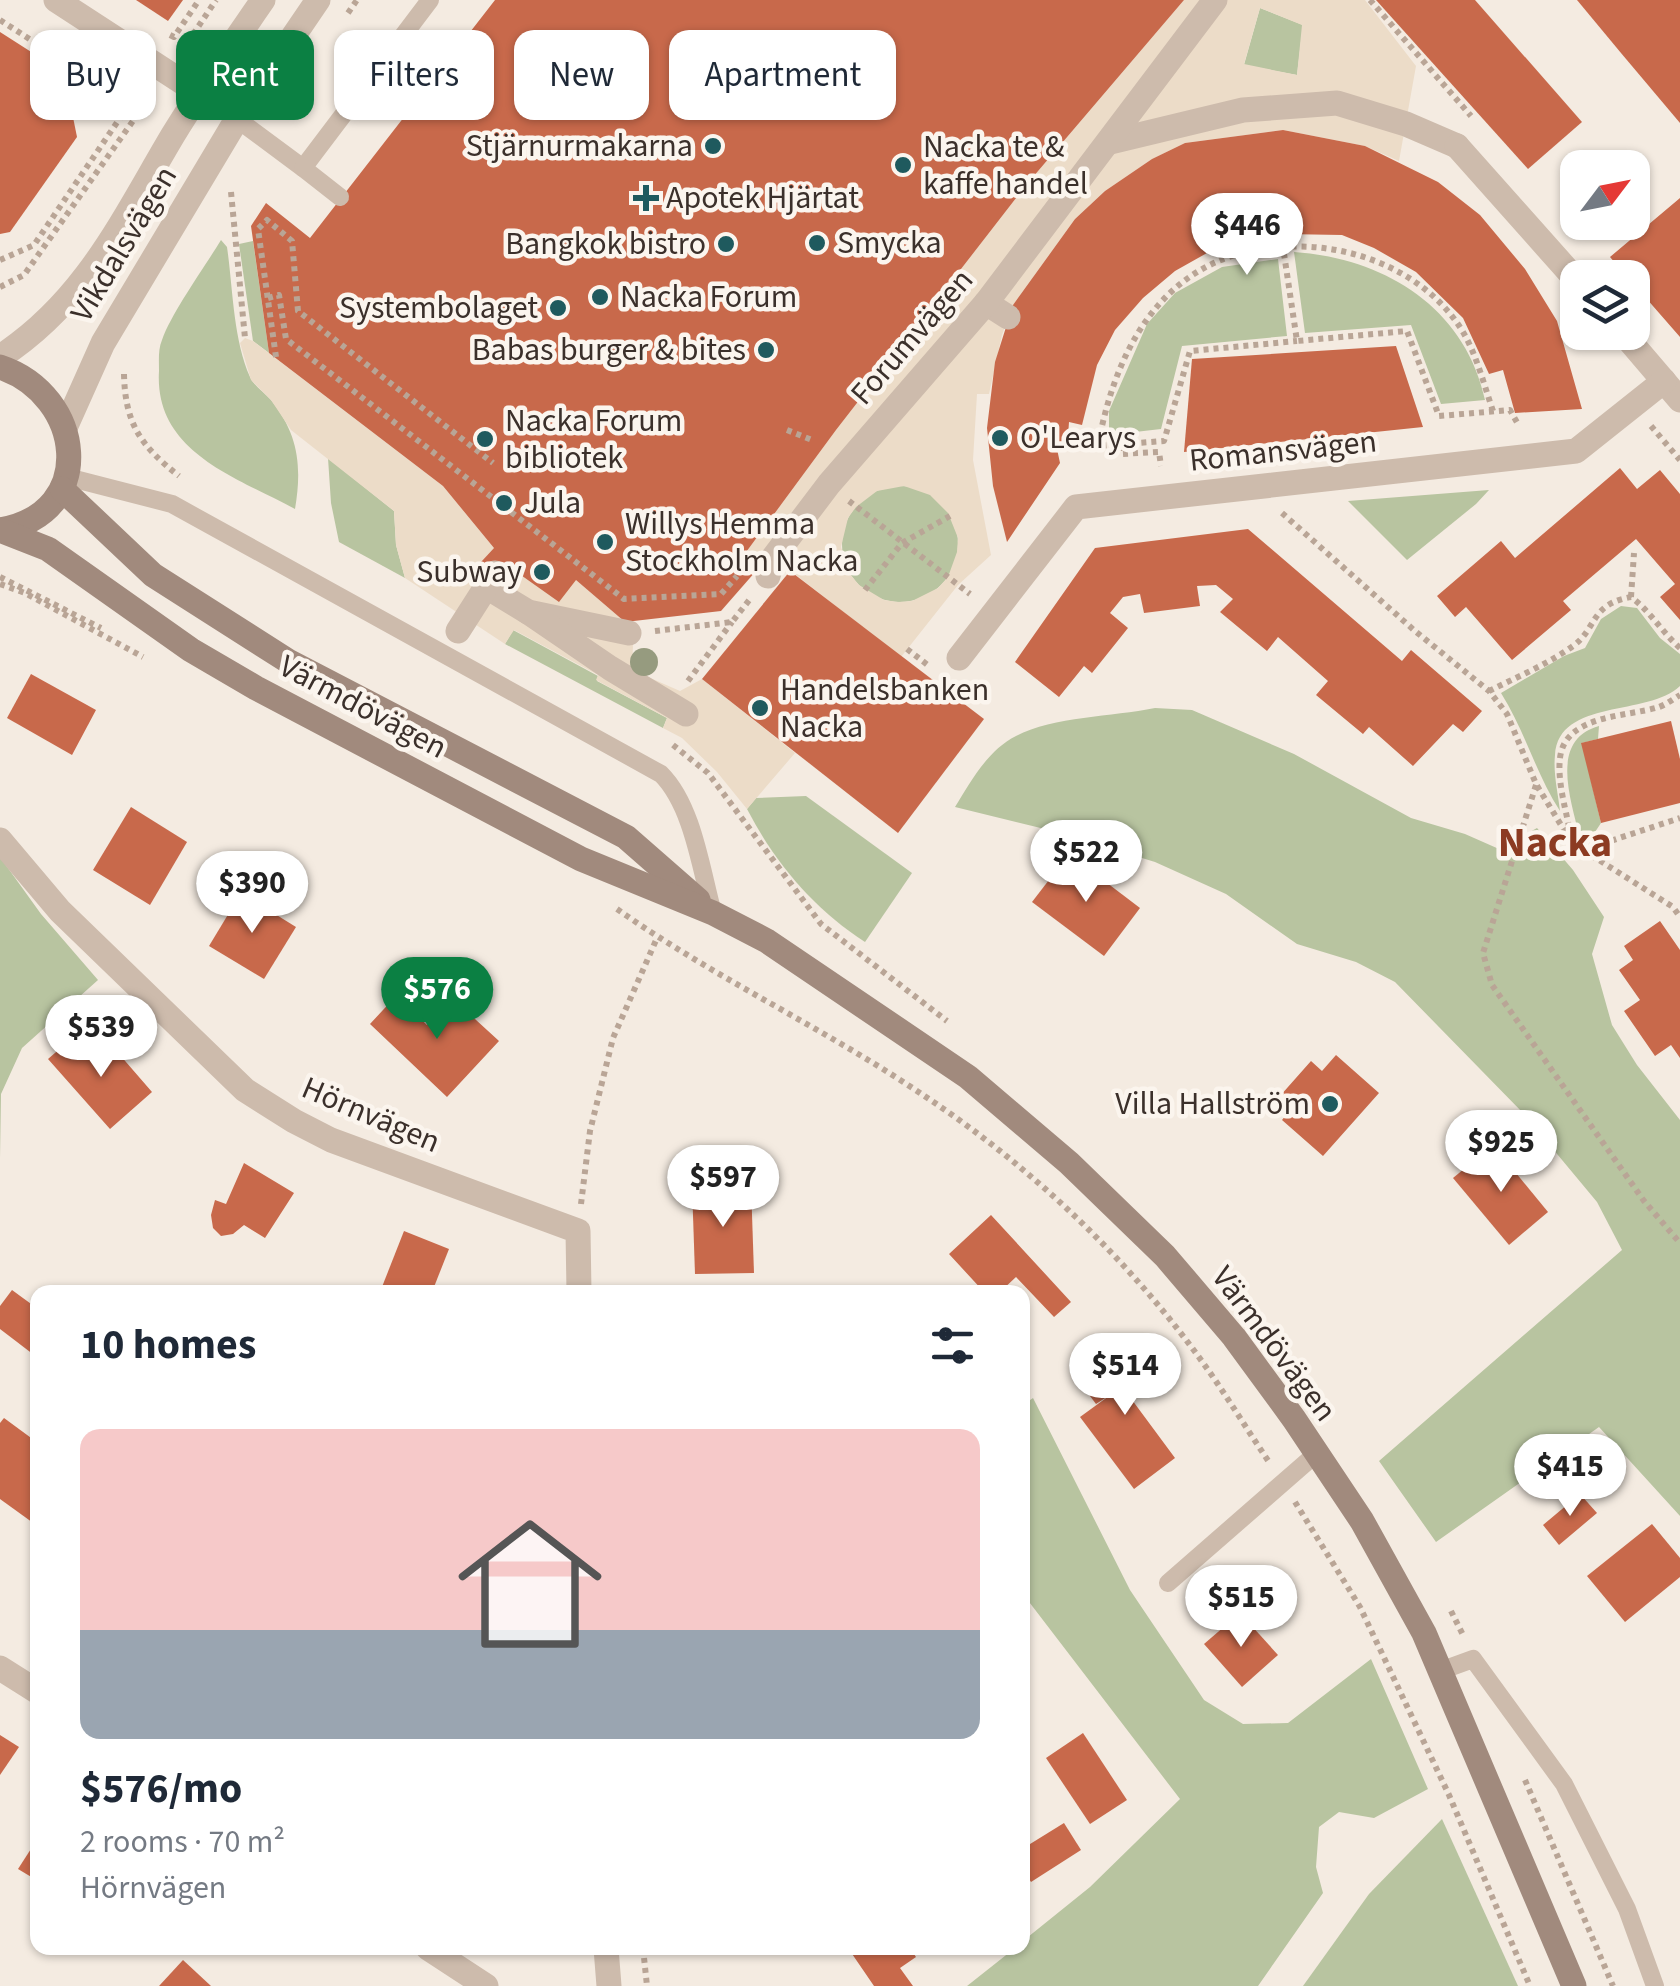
<!DOCTYPE html>
<html lang="en">
<head>
<meta charset="utf-8">
<style>
	body { margin:0; font-family:"Source Sans 3",sans-serif; background:#f6f6f7; color:#1f2937; height:100vh; display:flex; flex-direction:column; font-size:38px; white-space:nowrap }
	* { box-sizing:border-box; margin:0 }
	p { font-size:32px; color:#747a83 }
	.icon { flex:none; width:55px; height:55px; fill:none; stroke:currentColor; stroke-width:2; stroke-linecap:round; stroke-linejoin:round }
	.map { position:relative; flex:1; overflow:hidden }
	.details { position:absolute; left:30px; top:1285px; width:1000px; height:670px; display:flex; flex-direction:column; background:#fff; border-radius:20px; box-shadow:0 2px 8px #0004 }
	.details>* { flex:none }
	.guide { position:absolute; left:30px; top:30px; width:1000px; height:90px; display:flex; gap:20px }
	.needle { width:65px; rotate:58deg }
	.controls { position:absolute; left:1560px; top:150px; display:grid; gap:20px }
	.controls a { display:grid; place-items:center; width:90px; height:90px; border-radius:20px; background:#fff; box-shadow:0 2px 8px #0004; font-size:50px }
	.price { position:absolute; translate:-50% -85px; padding:0 22px; border-radius:35px; background:#fff; color:#222; font-size:32px; line-height:65px; filter:drop-shadow(0 2px 5px #0008) }
	.price::after { content:''; position:absolute; left:50%; top:60px; width:30px; height:22px; margin-left:-15px; background:inherit; clip-path:polygon(0 0,100% 0,50% 100%) }
	.price.current { background:#0b8043; color:#fff }
	ul { padding:0; list-style:none }
	li { display:grid; align-content:center; gap:20px; height:530px; padding:0 50px }
	li span { display:grid; place-items:center; height:310px; border-radius:20px; color:#555 }
	li>.icon { margin-inline-start:auto }
	span .icon { width:180px; height:180px; fill:#fffc; stroke-width:1 }
	li b { font-size:42px }
	h2 { display:flex; justify-content:space-between; align-items:center; height:120px; padding:0 50px; font-size:42px }
	.chip { padding:0 35px; border-radius:20px; background:#fff; box-shadow:0 2px 8px #0004; font-size:35px; line-height:90px }
	.chip.current { background:#0b8043; color:#fff }
	.map>svg:first-child { display:block }
	.green { fill:#b8c4a0 }
	.plaza { fill:#ecdcc8; fill-rule:evenodd }
	.building { fill:#c8694b }
	.lines { fill:none; stroke-linecap:round; stroke-linejoin:round }
	.path { stroke:#b9a596; stroke-width:6; stroke-dasharray:5 5; stroke-linecap:butt }
	.service { stroke:#cdbbac; stroke-width:18 }
	.pedestrian { stroke:#cdbbac; stroke-width:25 }
	.minor { stroke:#cdbbac; stroke-width:25 }
	.tertiary { stroke:#cdbbac; stroke-width:25 }
	.secondary { stroke:#a18a7d; stroke-width:25 }
	.tree { fill:#969b7f }
	.poi-dot { fill:#1f5a5e; stroke:#fbf5ee; stroke-width:4 }
	.labels { text-anchor:middle; dominant-baseline:central; stroke-width:9; stroke-linejoin:round; paint-order:stroke }
	.poi-label { font-size:32px; fill:#3b302b; stroke:#fbf5ee; text-anchor:start }
	.street-label { font-size:32px; fill:#3b302b; stroke:#fbf5ee }
	.district-label { font-size:42px; font-weight:bold; fill:#8c3b22; stroke:#fbf5ee }
</style>
</head>
<body>
<div class="map">
<svg width="1680" height="1986" viewBox="0 0 1680 1986">
	<rect width="100%" height="100%" fill="#f4ebe1"/>
	<!-- green -->
	<g class="green">
		<polygon points="1260,8 1303,25 1297,75 1244,65"/>
		<path d="M221,240L227,247C233,288 233,339 250,377C254,386 264,392 271,400C299,435 302,467 295,509C236,477 154,452 159,371C159,361 158,349 162,340C172,312 204,268 221,240Z"/>
		<polygon points="253,241 269,353 253,341 239,244"/>
		<path d="M1294,252C1384,258 1465,307 1485,400L1441,404L1411,325L1305,333Z"/>
		<polygon points="1278,259 1287,336 1182,346 1161,429 1109,435 1109,411 1147,324 1175,293 1222,267"/>
		<polygon points="328,458 394,511 396,545 405,578 339,542 331,503"/>
		<circle cx="900" cy="544" r="58"/>
		<polygon points="1489,490 1476,504 1407,560 1348,501"/>
		<path d="M1621,606L1637,608L1660,638L1680,654V686C1648,717 1559,698 1555,755C1553,773 1558,793 1560,811C1536,774 1525,731 1501,693L1564,656L1585,648L1601,619Z"/>
		<polygon points="513,630 598,676 597,681 667,718 663,728 505,644"/>
		<path d="M1155,708L1192,710L1294,754L1411,818L1465,834L1499,849L1537,828L1573,870L1604,917L1592,954L1612,1025L1637,1065L1680,1120V1516L1599,1427L1436,1542L1379,1461L1622,1250L1597,1202L1523,1113L1395,982L1356,962L1297,944L1226,894L1155,862L1057,832L955,807C971,781 988,750 1016,736C1054,716 1112,717 1155,708Z"/>
		<path d="M1599,726L1598,739L1582,743L1601,823L1589,841L1579,835C1571,799 1549,740 1599,726Z"/>
		<path d="M806,796L912,873L865,942C814,909 775,863 747,809L756,798Z"/>
		<polygon points="0,857 41,914 98,980 22,1048 1,1094 0,1158"/>
		<polygon points="1033,1398 1130,1590 1204,1700 1243,1724 1288,1723 1371,1659 1428,1789 1374,1818 1339,1812 1319,1827 1316,1867 1323,1893 1258,1986 967,1986 1015,1948 1022,1948 1023,1941 1090,1887 1180,1799 1023,1594 1023,1405"/>
		<polygon points="1442,1819 1518,1986 1303,1986 1369,1894"/>
	</g>
	<!-- plaza -->
	<g class="plaza">
		<path d="M1184,0H1365L1416,66L1399,161L1365,146L1283,130L1185,143L1152,159L1105,191L1075,219L1013,305L1002,335L989,394H977L973,460L991,555L958,585L901,657L791,571L768,576L741,559L836,430L1027,184ZM1260,8L1302,25L1297,75L1244,64ZM904,486L930,495L948,513L958,538L957,552L948,577L938,588L912,601L898,602L884,600L859,585L850,574L841,547L848,518L856,507L877,491Z"/>
		<polygon points="245,338 253,341 443,486 494,548 481,562 508,584 518,573 576,580 625,622 633,645 632,670 680,691 702,679 795,753 747,809 717,772 682,738 663,728 667,718 596,680 598,675 514,630 505,644 405,578 396,545 394,511 291,430 271,400 251,380 240,343"/>
	</g>
	<!-- building -->
	<g class="building">
		<polygon points="136,0 183,0 168,21"/>
		<polygon points="495,0 1184,0 1027,184 836,430 741,559 756,571 721,611 625,622 576,580 559,602 518,573 509,584 481,562 494,548 443,486 269,353 251,226 266,203 310,238"/>
		<polygon points="1376,0 1475,0 1582,122 1528,169"/>
		<polygon points="1577,0 1680,0 1680,123 1621,53"/>
		<polygon points="0,32 64,73 77,137 10,232 0,234"/>
		<polygon points="1283,130 1365,146 1438,182 1480,215 1525,269 1557,321 1582,409 1515,413 1503,370 1489,374 1463,318 1416,272 1374,248 1342,235 1284,234 1247,239 1207,253 1175,271 1143,298 1115,330 1097,365 1082,425 1069,422 1067,450 1057,449 1060,463 1007,542 993,486 987,428 995,362 1013,305 1075,219 1105,191 1152,159 1185,143"/>
		<polygon points="1680,198 1680,337 1632,282 1632,278 1628,278 1610,257"/>
		<polygon points="1396,346 1423,427 1184,452 1192,359"/>
		<polygon points="1620,468 1637,489 1660,470 1680,494 1680,620 1660,597 1675,584 1636,539 1563,601 1571,610 1512,660 1466,607 1455,617 1437,596 1501,541 1515,558"/>
		<polygon points="1248,529 1402,661 1411,650 1482,711 1463,732 1453,724 1413,766 1369,727 1363,734 1316,695 1328,681 1278,637 1267,651 1220,612 1233,599 1216,585 1197,586 1200,606 1144,613 1140,594 1123,597 1110,613 1128,628 1092,673 1084,666 1059,697 1015,662 1095,548"/>
		<polygon points="790,571 984,719 898,833 702,679"/>
		<polygon points="31,674 96,710 72,755 7,718"/>
		<polygon points="1671,721 1680,759 1680,803 1601,823 1581,743"/>
		<polygon points="131,807 187,842 150,905 93,870"/>
		<polygon points="1069,854 1140,908 1104,956 1032,902"/>
		<polygon points="241,893 296,927 264,979 209,946"/>
		<polygon points="1660,921 1680,950 1680,1058 1671,1045 1655,1056 1624,1011 1640,1000 1619,970 1633,960 1624,946"/>
		<polygon points="396,996 427,1025 452,998 499,1041 447,1097 370,1024"/>
		<polygon points="78,1033 100,1058 113,1047 152,1092 110,1129 48,1059"/>
		<polygon points="1336,1055 1379,1093 1323,1156 1282,1120 1293,1107 1280,1096 1311,1061 1322,1071"/>
		<polygon points="1493,1145 1548,1212 1509,1245 1453,1178"/>
		<polygon points="244,1163 294,1193 265,1238 244,1225 233,1234 221,1236 213,1228 211,1215 215,1200 226,1204"/>
		<polygon points="751,1185 754,1273 695,1274 692,1186"/>
		<polygon points="991,1215 1071,1302 1054,1317 1016,1277 1000,1292 984,1292 949,1254"/>
		<polygon points="404,1231 449,1249 432,1292 380,1292"/>
		<polygon points="12,1290 38,1309 38,1358 0,1329 0,1306"/>
		<polygon points="1142,1339 1157,1359 1121,1385 1175,1458 1134,1489 1080,1417 1113,1393 1096,1404 1081,1384"/>
		<polygon points="4,1418 38,1443 36,1525 0,1499 0,1423"/>
		<polygon points="1580,1494 1597,1513 1559,1545 1543,1525"/>
		<polygon points="1652,1524 1680,1558 1680,1577 1625,1622 1587,1576"/>
		<polygon points="1240,1613 1278,1655 1242,1687 1204,1644"/>
		<polygon points="1083,1733 1127,1800 1090,1824 1046,1758"/>
		<polygon points="0,1735 19,1747 0,1775"/>
		<polygon points="1064,1823 1081,1850 1031,1882 1022,1868 1022,1849"/>
		<polygon points="38,1838 38,1881 18,1869"/>
		<polygon points="848,1948 910,1948 916,1957 900,1968 913,1986 874,1986"/>
		<polygon points="183,1960 211,1986 159,1986"/>
	</g>
	<g class="lines">
		<!-- path -->
		<g class="path">
			<polyline points="1370,0 1471,116"/>
			<polyline points="348,13 357,0"/>
			<polyline points="0,20 130,104"/>
			<polyline points="170,35 174,37 199,0"/>
			<polyline points="182,51 216,0"/>
			<polyline points="231,192 245,338"/>
			<path d="M1283,247C1266,250 1246,251 1229,257C1148,285 1112,367 1098,446L1164,441L1190,351L1297,341"/>
			<polyline points="0,260 34,245 141,87"/>
			<polyline points="0,287 24,275 152,94"/>
			<polyline points="268,298 279,295 286,339 624,599 721,594 737,576"/>
			<polyline points="1568,309 1578,322"/>
			<polyline points="276,357 258,229 267,220 292,241 298,311 493,463"/>
			<path d="M124,374C125,424 141,446 179,476"/>
			<path d="M1493,411C1484,385 1477,356 1463,332C1427,272 1351,242 1283,247L1297,341L1407,331L1439,416L1510,410L1519,426"/>
			<polyline points="1651,426 1680,460"/>
			<polyline points="787,430 812,440"/>
			<polyline points="1121,446 1121,454 1159,452 1161,466"/>
			<polyline points="849,501 970,594"/>
			<polyline points="1282,513 1415,631 1489,691 1507,714 1536,784 1572,843 1673,907 1680,917"/>
			<polyline points="0,577 101,628"/>
			<polyline points="0,584 25,593 143,657"/>
			<polyline points="865,590 902,543 950,516"/>
			<polyline points="1631,597 1634,553"/>
			<polyline points="655,631 732,622 750,599"/>
			<polyline points="907,649 929,666"/>
			<polyline points="688,681 732,622"/>
			<polyline points="959,689 968,696 978,684"/>
			<path d="M1489,691C1517,677 1548,664 1573,646C1597,629 1590,604 1631,597C1650,611 1662,632 1680,648"/>
			<polyline points="673,745 708,773 821,924 947,1021"/>
			<polyline points="1536,785 1483,953 1492,985 1644,1201 1680,1243"/>
			<path d="M1571,837C1567,813 1557,783 1560,758C1565,714 1628,717 1659,707C1667,704 1673,699 1680,695"/>
			<polyline points="1583,850 1680,818"/>
			<path d="M617,909C716,979 828,1030 929,1099C1035,1170 1132,1263 1206,1367C1228,1398 1248,1431 1269,1462"/>
			<polyline points="581,1204 590,1131 613,1038 657,938"/>
			<polyline points="1295,1502 1360,1607 1449,1795 1530,1986"/>
			<polyline points="1451,1611 1463,1635"/>
			<polyline points="1525,1780 1613,1986"/>
			<polyline points="643,1948 647,1986"/>
		</g>
		<!-- service -->
		<g class="service">
			<polyline points="237,119 303,168 430,0"/>
			<polyline points="303,168 340,197"/>
			<path d="M67,477L172,504L661,774C693,806 701,870 713,913"/>
			<polyline points="1168,1583 1317,1453"/>
			<polyline points="1440,1671 1473,1659 1564,1784 1627,1909 1655,1986"/>
		</g>
		<!-- pedestrian -->
		<g class="pedestrian">
			<polyline points="1110,142 1243,110 1337,103 1406,124 1457,146"/>
			<polyline points="986,303 1008,317"/>
			<polyline points="768,576 773,558 829,484 986,303 1215,0"/>
			<polyline points="487,587 528,612 629,633"/>
			<polyline points="528,612 610,668 686,714"/>
			<polyline points="458,631 495,573"/>
		</g>
		<!-- minor -->
		<g class="minor">
			<polyline points="56,0 199,93"/>
			<polyline points="1457,146 1578,282"/>
			<polyline points="1622,332 1680,400"/>
			<polyline points="959,658 1076,507 1576,451 1664,381"/>
			<polyline points="0,840 60,911 245,1090 294,1121 331,1140 578,1231 579,1292"/>
			<polyline points="0,1668 38,1692"/>
			<polyline points="428,1948 486,1986"/>
			<polyline points="606,1948 609,1986"/>
		</g>
		<!-- tertiary -->
		<g class="tertiary">
			<path d="M0,357C85,302 123,219 173,135C201,89 232,45 263,0"/>
			<polyline points="65,428 103,343 237,119 318,0"/>
		</g>
		<!-- secondary -->
		<g class="secondary">
			<path d="M0,367C84,395 99,513 0,530"/>
			<polyline points="62,489 153,575 288,661 626,837 698,900"/>
			<polyline points="0,530 48,549 191,650 256,688 581,859 713,913 767,941 968,1077 1069,1163 1165,1256 1234,1337 1294,1419 1362,1521 1424,1633 1574,1986"/>
		</g>
	</g>
	<!-- trees -->
	<g class="tree">
		<circle cx="297" cy="55" r="14"/>
		<circle cx="644" cy="662" r="14"/>
	</g>
	<!-- markers -->
	<g class="poi-dot">
		<circle cx="713" cy="146" r="10"/>
		<circle cx="903" cy="165" r="10"/>
		<path d="M641 183h10v10h10v10h-10v10h-10v-10h-10v-10h10z"/>
		<circle cx="817" cy="243" r="10"/>
		<circle cx="726" cy="244" r="10"/>
		<circle cx="600" cy="297" r="10"/>
		<circle cx="558" cy="308" r="10"/>
		<circle cx="766" cy="350" r="10"/>
		<circle cx="1000" cy="438" r="10"/>
		<circle cx="485" cy="439" r="10"/>
		<circle cx="504" cy="503" r="10"/>
		<circle cx="605" cy="542" r="10"/>
		<circle cx="542" cy="572" r="10"/>
		<circle cx="760" cy="708" r="10"/>
		<circle cx="1330" cy="1104" r="10"/>
	</g>
	<g class="labels">
		<!-- poi labels -->
		<g class="poi-label">
			<text x="693" y="146" text-anchor="end">Stjärnurmakarna</text>
			<text x="923" y="147">Nacka te &amp;<tspan x="923" dy="37">kaffe handel</tspan></text>
			<text x="666" y="198">Apotek Hjärtat</text>
			<text x="837" y="243">Smycka</text>
			<text x="706" y="244" text-anchor="end">Bangkok bistro</text>
			<text x="620" y="297">Nacka Forum</text>
			<text x="538" y="308" text-anchor="end">Systembolaget</text>
			<text x="746" y="350" text-anchor="end">Babas burger &amp; bites</text>
			<text x="505" y="421">Nacka Forum<tspan x="505" dy="37">bibliotek</tspan></text>
			<text x="1020" y="438">O'Learys</text>
			<text x="524" y="503">Jula</text>
			<text x="625" y="524">Willys Hemma<tspan x="625" dy="37">Stockholm Nacka</tspan></text>
			<text x="522" y="572" text-anchor="end">Subway</text>
			<text x="780" y="690">Handelsbanken<tspan x="780" dy="37">Nacka</tspan></text>
			<text x="1310" y="1104" text-anchor="end">Villa Hallström</text>
		</g>
		<!-- street labels -->
		<g class="street-label">
			<text transform="translate(124 244) rotate(-59)">Vikdalsvägen</text>
			<text transform="translate(912 337) rotate(-49)">Forumvägen</text>
			<text transform="translate(1283 451) rotate(-6)">Romansvägen</text>
			<text transform="translate(363 707) rotate(28)">Värmdövägen</text>
			<text transform="translate(371 1115) rotate(23)">Hörnvägen</text>
			<text transform="translate(1274 1344) rotate(53)">Värmdövägen</text>
		</g>
		<!-- district labels -->
		<g class="district-label">
			<text x="1555" y="843">Nacka</text>
		</g>
	</g>
</svg>
<div class="controls">
<a><svg class="needle" viewBox="-14 -14 28 28"><path d="M0-13l5 13h-10z" fill="#e53935"/><path d="M0 13l5-13h-10z" fill="#747a83"/></svg></a>
<a><svg class="icon" aria-label="layers" viewBox="0 0 24 24"><path d="M12 4l9 5-9 5-9-5zM3 14l9 5 9-5"/></svg></a>
</div>
<b class="price" style="left:1247px;top:278px">$446</b>
<b class="price" style="left:1086px;top:905px">$522</b>
<b class="price" style="left:252px;top:936px">$390</b>
<b class="price current" style="left:437px;top:1042px">$576</b>
<b class="price" style="left:101px;top:1080px">$539</b>
<b class="price" style="left:1501px;top:1195px">$925</b>
<b class="price" style="left:723px;top:1230px">$597</b>
<b class="price" style="left:1125px;top:1418px">$514</b>
<b class="price" style="left:1570px;top:1519px">$415</b>
<b class="price" style="left:1241px;top:1650px">$515</b>
<div class="guide">
<a class="chip">Buy</a>
<a class="chip current">Rent</a>
<a class="chip">Filters</a>
<a class="chip">New</a>
<a class="chip">Apartment</a>
</div>
<section class="details">
<h2>10 homes<svg class="icon" aria-label="filters" viewBox="0 0 24 24"><path d="M4 7h16M4 17h16"/><circle cx="9" cy="7" r="2"/><circle cx="15" cy="17" r="2"/></svg></h2>
<ul>
<li><span style="background:linear-gradient(#f6c9c9 65%,#9aa5b1 0)"><svg class="icon" aria-label="home" viewBox="0 0 24 24"><path d="M3 11l9-7 9 7M6 9v11h12V9"/></svg></span><div><b>$576/mo</b><p>2 rooms · 70 m²</p><p>Hörnvägen</p></div></li>
</ul>
</section>
</div>
</body>
</html>
